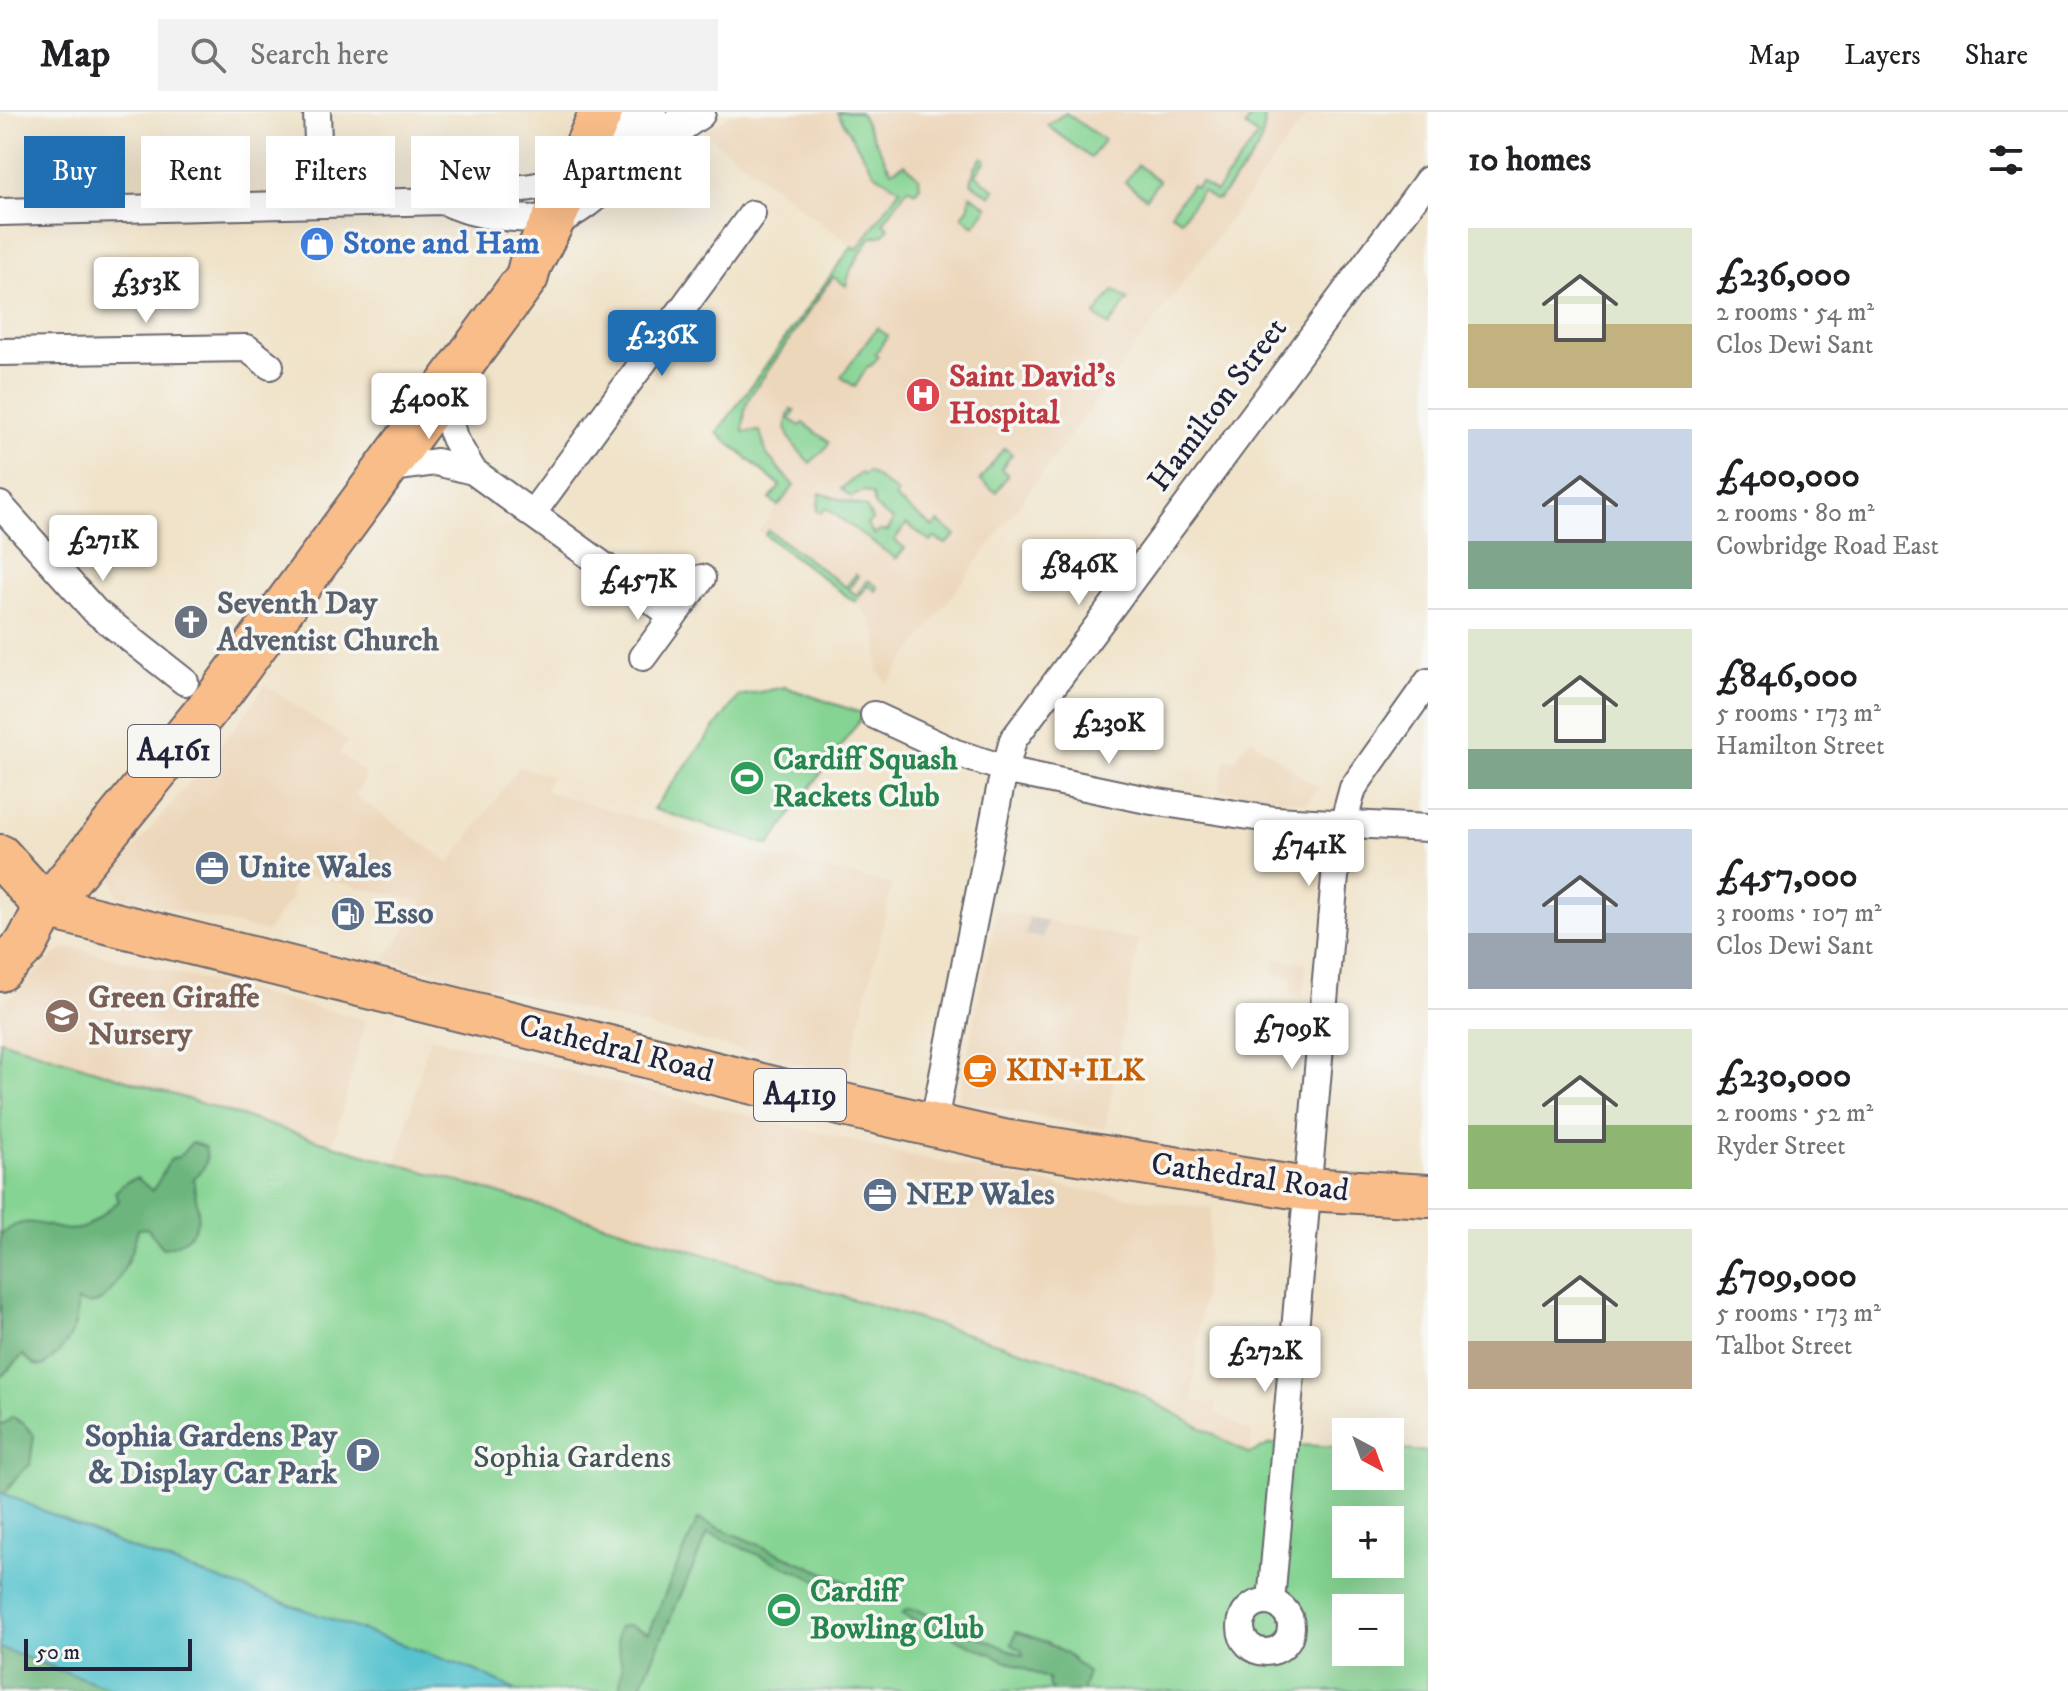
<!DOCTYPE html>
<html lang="en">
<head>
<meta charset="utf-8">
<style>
	body { margin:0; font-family:"IM FELL DW Pica",serif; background:#f2f2f2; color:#202124; height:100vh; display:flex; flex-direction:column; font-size:30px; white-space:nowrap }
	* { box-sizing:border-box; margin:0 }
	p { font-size:26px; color:#757577 }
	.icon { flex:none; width:44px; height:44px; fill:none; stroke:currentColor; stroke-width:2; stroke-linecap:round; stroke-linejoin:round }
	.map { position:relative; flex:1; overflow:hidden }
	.sheet { display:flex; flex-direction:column; background:#fff; width:640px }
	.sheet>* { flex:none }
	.hud { position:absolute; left:24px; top:24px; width:760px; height:72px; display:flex; gap:16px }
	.needle { width:52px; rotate:139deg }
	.fabs { position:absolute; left:1332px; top:1306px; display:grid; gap:16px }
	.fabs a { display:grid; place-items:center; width:72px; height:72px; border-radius:0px; background:#fff; box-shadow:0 8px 32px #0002; font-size:40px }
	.scale { position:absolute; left:24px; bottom:20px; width:168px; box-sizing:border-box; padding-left:8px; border:4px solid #22223b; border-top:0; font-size:22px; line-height:28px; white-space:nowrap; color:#22223b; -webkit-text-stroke:6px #f6f6f2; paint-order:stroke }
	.price { position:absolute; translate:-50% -68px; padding:0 18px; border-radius:8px; background:#fff; color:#222; font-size:26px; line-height:52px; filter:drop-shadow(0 2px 4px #0008) }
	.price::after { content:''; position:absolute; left:50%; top:48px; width:24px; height:18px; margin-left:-12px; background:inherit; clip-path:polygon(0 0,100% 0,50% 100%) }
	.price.active { background:#1f6fb2; color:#fff }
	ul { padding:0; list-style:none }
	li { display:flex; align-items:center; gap:24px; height:200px; padding:0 40px }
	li+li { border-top:2px solid #e0e0e0 }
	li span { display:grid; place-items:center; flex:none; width:224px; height:160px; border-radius:0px; color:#555 }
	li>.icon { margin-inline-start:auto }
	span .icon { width:96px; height:96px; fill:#fffc; stroke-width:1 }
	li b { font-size:34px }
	h2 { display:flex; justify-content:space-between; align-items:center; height:96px; padding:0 40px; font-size:34px }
	.tag { padding:0 28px; border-radius:0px; background:#fff; box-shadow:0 8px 32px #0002; font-size:28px; line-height:72px }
	.tag.active { background:#1f6fb2; color:#fff }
	header { display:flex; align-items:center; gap:48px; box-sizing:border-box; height:112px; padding:0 40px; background:#fff; border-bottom:2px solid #e0e0e0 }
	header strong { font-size:38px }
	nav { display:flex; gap:44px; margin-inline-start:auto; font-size:28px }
	.search { width:560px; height:72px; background:#f2f2f2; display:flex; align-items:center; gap:20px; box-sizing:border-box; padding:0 28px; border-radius:0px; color:#757577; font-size:30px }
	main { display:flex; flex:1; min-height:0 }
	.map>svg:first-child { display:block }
	.built { fill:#edd7bb }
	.industrial { fill:#ccc2b9 }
	.green { fill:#85d493; stroke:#547b67; stroke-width:2; fill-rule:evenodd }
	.forest { fill:#6cb67d; stroke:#476c5c; stroke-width:2 }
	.water { fill:#56c3ce; stroke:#3c7284; stroke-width:2 }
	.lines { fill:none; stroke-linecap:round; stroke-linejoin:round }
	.minor-casing { stroke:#6a666d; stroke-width:30 }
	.tertiary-casing { stroke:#6a666d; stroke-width:38 }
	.primary-casing { stroke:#6a666d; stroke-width:46 }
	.minor { stroke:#fff; stroke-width:26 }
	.tertiary { stroke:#fff; stroke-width:34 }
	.primary { stroke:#f9bd89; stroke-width:42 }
	.labels { text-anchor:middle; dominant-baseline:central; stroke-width:7; stroke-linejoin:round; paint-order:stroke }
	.shield { fill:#f6f6f2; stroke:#626272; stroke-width:2 }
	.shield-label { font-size:30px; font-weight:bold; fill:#22223b }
	.shop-label { font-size:32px; font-weight:bold; fill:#366cbe; stroke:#f6f6f2; text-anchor:start }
	.health-label { font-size:32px; font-weight:bold; fill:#be3a42; stroke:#f6f6f2; text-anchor:start }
	.street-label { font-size:32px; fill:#22223b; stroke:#f6f6f2 }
	.worship-label { font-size:32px; font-weight:bold; fill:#5b616d; stroke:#f6f6f2; text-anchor:start }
	.leisure-label { font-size:32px; font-weight:bold; fill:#27864d; stroke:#f6f6f2; text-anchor:start }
	.service-label { font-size:32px; font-weight:bold; fill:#4e5e75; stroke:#f6f6f2; text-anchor:start }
	.education-label { font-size:32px; font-weight:bold; fill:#785e54; stroke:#f6f6f2; text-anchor:start }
	.food-label { font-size:32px; font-weight:bold; fill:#c56008; stroke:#f6f6f2; text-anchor:start }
	.park-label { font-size:32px; fill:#405755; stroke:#f6f6f2 }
</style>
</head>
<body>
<header>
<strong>Map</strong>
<div class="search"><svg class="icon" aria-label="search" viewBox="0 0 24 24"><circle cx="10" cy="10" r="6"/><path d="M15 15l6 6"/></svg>Search here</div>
<nav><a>Map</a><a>Layers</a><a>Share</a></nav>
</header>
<main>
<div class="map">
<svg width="1428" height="1579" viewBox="0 0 1428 1579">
	<rect width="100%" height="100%" fill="#f6f6f2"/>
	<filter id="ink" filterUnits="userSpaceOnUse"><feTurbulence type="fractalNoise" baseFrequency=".0125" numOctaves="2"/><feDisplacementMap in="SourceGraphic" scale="16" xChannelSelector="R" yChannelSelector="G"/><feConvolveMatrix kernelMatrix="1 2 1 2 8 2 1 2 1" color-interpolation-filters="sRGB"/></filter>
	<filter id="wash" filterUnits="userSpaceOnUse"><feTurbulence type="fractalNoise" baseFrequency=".006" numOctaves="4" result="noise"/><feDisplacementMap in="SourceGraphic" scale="32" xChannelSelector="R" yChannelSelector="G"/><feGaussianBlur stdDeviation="1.8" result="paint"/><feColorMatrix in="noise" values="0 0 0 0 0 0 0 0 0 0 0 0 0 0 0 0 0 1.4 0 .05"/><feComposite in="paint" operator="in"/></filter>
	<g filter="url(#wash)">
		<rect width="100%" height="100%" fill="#f0e3c9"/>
		<!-- built -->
		<g class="built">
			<polygon points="734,0 1309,0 887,572 878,559 877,523 866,502 855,490 759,419 792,375 723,313 852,134 703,20"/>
			<polygon points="265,573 347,629 339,642 364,660 364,669 356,681 357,685 450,751 519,655 550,664 545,679 746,738 892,773 847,965 384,848 423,790 297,761 289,783 293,785 266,820 117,784 113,762 238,612"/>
			<polygon points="1251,627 1318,676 1307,691 1219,678 1225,647 1235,648"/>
			<polygon points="997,798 1029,805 1026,823 1043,826 1047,809 1139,828 1105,1017 958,989"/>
			<polygon points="72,836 366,908 333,1033 0,928 0,893 22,876 53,844 62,838"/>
			<polygon points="1275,847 1306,850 1303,885 1290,884 1292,864 1273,862"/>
			<polygon points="430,925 913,1044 1071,1076 1212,1097 1192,1290 1216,1291 1215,1300 1252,1321 1250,1342 1190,1309 1076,1255 396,1052"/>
		</g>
		<!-- industrial -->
		<polygon class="industrial" points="1029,805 1047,809 1043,826 1025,823"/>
		<!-- green -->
		<g class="green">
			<polygon points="837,0 860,0 891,59 905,52 919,66 920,74 915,80 908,76 883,111 889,116 883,123 870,126 851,157 846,174 833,165 750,284 745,297 743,320 760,319 767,343 794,374 778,394 770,387 780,374 717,321 852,134 857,137 900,77 874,61"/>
			<path d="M1255,0H1263C1272,33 1237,63 1219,87L1215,88L1202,79L1181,108L1171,101L1192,73L1196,76L1201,70L1216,80L1258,24L1245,14Z"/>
			<polygon points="1066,1 1104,28 1091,46 1047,13"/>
			<polygon points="982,45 986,48 976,63 995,78 990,84 971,71 974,58"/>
			<polygon points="1138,53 1159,69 1146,86 1125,70"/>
			<polygon points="970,83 988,95 974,114 962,105 969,94"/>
			<polygon points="1114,178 1128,188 1109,214 1095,203"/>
			<polygon points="877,216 888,224 875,242 878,245 871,254 868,254 855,275 841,265"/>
			<path d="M791,297L795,299L790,307L800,314L803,311L829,330L826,336L810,351C794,334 778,321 791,297Z"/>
			<polygon points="1004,336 1012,342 1001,357 1008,363 996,380 980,368"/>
			<polygon points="868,359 898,381 895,386 933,415 938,410 956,423 946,432 934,426 931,430 907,412 894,428 905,436 896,447 826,396 821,401 817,399 820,381 866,395 873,408 867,412 874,423 880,419 888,419 893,408 875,395 873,383 864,379 851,385 841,377 861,361 864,363"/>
			<polygon points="768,418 846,475 856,462 858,464 849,477 856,483 868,468 878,475 876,479 868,473 855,490 765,423"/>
			<polygon points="785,575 864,602 769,733 653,697 739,584"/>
			<path d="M0,928L333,1033L621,1117L1076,1255L1134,1279L1249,1342L1270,1332L1346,1335V1364H1390V1337L1428,1340V1579H517L474,1558L127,1435L0,1380ZM1346,1408H1390V1452H1346ZM1346,1496H1390V1540H1346Z"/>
		</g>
		<!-- forest -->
		<g class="forest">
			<path d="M192,1030L205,1035C209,1049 205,1057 194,1066C193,1079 197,1086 198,1098C200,1119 182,1134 163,1136L147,1116L138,1117C133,1138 115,1191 90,1192C85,1192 81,1190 77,1189C79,1219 66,1237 43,1254L34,1253L23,1243L0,1266V1119L2,1122C32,1095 52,1125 82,1116C94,1112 108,1097 119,1089L115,1080L126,1070L137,1066L153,1079L170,1048L180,1044Z"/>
			<polygon points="12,1305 23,1311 34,1323 30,1353 22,1359 0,1387 0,1312 3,1313"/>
			<path d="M698,1407L858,1475V1481L848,1477L844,1480L708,1421L641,1573L663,1579H625L620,1573C620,1567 623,1559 622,1554C620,1540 614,1529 619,1515L629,1513L648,1521Z"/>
			<path d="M907,1497L918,1498L1023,1544L1022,1539L1012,1532L1016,1520C1044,1527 1068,1540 1088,1561L1082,1579H1054L1049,1575L1048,1567L909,1506L902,1502Z"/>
			<polygon points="0,1536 118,1579 0,1579"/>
		</g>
		<!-- water -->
		<polygon class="water" points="0,1380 127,1435 474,1558 517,1579 118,1579 0,1536"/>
	</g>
	<g filter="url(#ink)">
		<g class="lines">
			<!-- minor casing -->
			<g class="minor-casing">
				<g id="minor">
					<polyline points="317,0 320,91"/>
					<path d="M444,89C479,69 520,85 555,68C563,65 569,58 576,53"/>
					<path d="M0,100L444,89C477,106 517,107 554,107"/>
					<polyline points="0,240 247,236 270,254"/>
					<polyline points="442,281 454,326 473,359"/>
					<polyline points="387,357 436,350 473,359 673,504 702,466"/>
					<polyline points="0,393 95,499 185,570"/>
					<polyline points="532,402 752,102"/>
					<polyline points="643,545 673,504"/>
					<polyline points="874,603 956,641 1019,661 1152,689 1275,708 1428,716"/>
					<polyline points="933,1014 1000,677 1013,628 1428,68"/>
					<polyline points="1271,1490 1338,731 1353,676 1428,570"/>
					<circle cx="1266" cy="1515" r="25"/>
				</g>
			</g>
			<!-- tertiary casing -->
			<g class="tertiary-casing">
				<g id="tertiary">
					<polyline points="579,50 607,26 649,0"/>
					<path d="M554,107C581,95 599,77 622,58C646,38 671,18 698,0"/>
				</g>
			</g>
			<!-- primary casing -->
			<g class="primary-casing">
				<g id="primary">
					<polyline points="0,744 46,795"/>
					<polyline points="46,795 822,988 1003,1029 1306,1077 1428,1084"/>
					<polyline points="0,858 26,833 46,795 222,579 527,165 530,153 554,107 601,0"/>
				</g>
			</g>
			<!-- minor -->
			<use href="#minor" class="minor"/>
			<!-- tertiary -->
			<use href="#tertiary" class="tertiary"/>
			<!-- primary -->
			<use href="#primary" class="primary"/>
		</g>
	</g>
	<!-- icons -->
	<defs>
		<g id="shop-disc" transform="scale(1.8)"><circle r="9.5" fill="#3f7fe0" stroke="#f6f6f2"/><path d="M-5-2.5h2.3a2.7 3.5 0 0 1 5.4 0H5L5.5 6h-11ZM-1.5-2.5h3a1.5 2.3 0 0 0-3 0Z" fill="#fff"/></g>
		<g id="hospital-disc" transform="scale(1.8)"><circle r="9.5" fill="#e0444e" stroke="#f6f6f2"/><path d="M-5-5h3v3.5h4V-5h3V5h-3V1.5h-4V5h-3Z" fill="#fff"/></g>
		<g id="church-disc" transform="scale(1.8)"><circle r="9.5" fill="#6b7280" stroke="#f6f6f2"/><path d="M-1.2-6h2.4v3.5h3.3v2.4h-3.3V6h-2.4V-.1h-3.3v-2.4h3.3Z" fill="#fff"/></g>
		<g id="stadium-disc" transform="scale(1.8)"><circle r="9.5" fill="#2e9e5b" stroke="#f6f6f2"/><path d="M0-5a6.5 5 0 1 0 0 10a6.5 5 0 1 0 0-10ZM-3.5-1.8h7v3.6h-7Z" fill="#fff"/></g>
		<g id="office-disc" transform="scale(1.8)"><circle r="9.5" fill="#5c6f8a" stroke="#f6f6f2"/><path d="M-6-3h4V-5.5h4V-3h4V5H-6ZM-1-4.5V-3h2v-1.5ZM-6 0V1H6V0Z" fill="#fff"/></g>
		<g id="fuel-disc" transform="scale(1.8)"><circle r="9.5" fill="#5c6f8a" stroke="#f6f6f2"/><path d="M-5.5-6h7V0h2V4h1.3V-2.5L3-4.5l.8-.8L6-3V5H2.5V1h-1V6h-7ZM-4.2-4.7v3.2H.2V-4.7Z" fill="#fff"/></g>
		<g id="school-disc" transform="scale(1.8)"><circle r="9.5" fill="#8d6e63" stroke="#f6f6f2"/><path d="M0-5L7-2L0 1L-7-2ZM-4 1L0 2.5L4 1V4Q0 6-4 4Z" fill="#fff"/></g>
		<g id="cafe-disc" transform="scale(1.8)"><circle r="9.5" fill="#e8710a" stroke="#f6f6f2"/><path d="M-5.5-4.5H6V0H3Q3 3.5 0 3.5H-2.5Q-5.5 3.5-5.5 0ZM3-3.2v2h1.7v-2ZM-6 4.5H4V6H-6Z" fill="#fff"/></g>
		<g id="parking-disc" transform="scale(1.8)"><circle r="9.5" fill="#5c6f8a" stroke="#f6f6f2"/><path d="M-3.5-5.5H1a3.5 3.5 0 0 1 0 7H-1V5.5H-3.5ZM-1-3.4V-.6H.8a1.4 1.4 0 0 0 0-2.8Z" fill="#fff"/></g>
	</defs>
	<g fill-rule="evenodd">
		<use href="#shop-disc" x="317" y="132"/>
		<use href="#hospital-disc" x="923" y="283"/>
		<use href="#church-disc" x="191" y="510"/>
		<use href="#stadium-disc" x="747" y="666"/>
		<use href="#office-disc" x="212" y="756"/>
		<use href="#fuel-disc" x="348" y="802"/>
		<use href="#school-disc" x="62" y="904"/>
		<use href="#cafe-disc" x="980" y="959"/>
		<use href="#office-disc" x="880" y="1083"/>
		<use href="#parking-disc" x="363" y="1343"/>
		<use href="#stadium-disc" x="784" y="1498"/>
	</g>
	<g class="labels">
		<!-- shield labels -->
		<g class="shield">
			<rect x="128" y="613" width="92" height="52" rx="6"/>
			<rect x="754" y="957" width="92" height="52" rx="6"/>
		</g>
		<g class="shield-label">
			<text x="174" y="639">A4161</text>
			<text x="800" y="983">A4119</text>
		</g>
		<!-- shop labels -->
		<g class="shop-label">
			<text x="343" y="132">Stone and Ham</text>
		</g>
		<!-- health labels -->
		<g class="health-label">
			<text x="949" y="265">Saint David's<tspan x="949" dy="37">Hospital</tspan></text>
		</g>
		<!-- street labels -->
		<g class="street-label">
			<text transform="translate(1218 293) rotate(-53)">Hamilton Street</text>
			<text transform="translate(616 937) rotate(14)">Cathedral Road</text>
			<text transform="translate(1250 1066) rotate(8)">Cathedral Road</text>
		</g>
		<!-- worship labels -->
		<g class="worship-label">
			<text x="217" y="492">Seventh Day<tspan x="217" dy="37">Adventist Church</tspan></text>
		</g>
		<!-- leisure labels -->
		<g class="leisure-label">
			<text x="773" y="648">Cardiff Squash<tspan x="773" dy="37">Rackets Club</tspan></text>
			<text x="810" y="1480">Cardiff<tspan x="810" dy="37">Bowling Club</tspan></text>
		</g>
		<!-- service labels -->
		<g class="service-label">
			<text x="238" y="756">Unite Wales</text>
			<text x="374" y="802">Esso</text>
			<text x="906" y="1083">NEP Wales</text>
			<text x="337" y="1325" text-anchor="end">Sophia Gardens Pay<tspan x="337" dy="37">&amp; Display Car Park</tspan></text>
		</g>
		<!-- education labels -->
		<g class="education-label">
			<text x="88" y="886">Green Giraffe<tspan x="88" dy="37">Nursery</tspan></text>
		</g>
		<!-- food labels -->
		<g class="food-label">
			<text x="1006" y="959">KIN+ILK</text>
		</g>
		<!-- park labels -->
		<g class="park-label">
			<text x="572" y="1346">Sophia Gardens</text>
		</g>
	</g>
</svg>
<div class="fabs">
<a><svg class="needle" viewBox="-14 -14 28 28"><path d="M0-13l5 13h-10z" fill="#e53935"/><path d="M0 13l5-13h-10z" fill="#757577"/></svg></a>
<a>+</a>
<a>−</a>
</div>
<div class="scale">50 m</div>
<b class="price" style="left:146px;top:213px">£353K</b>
<b class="price active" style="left:662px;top:266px">£236K</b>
<b class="price" style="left:429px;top:329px">£400K</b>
<b class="price" style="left:103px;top:471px">£271K</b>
<b class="price" style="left:1079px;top:495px">£846K</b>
<b class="price" style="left:638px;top:510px">£457K</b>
<b class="price" style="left:1109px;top:654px">£230K</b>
<b class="price" style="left:1309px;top:776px">£741K</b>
<b class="price" style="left:1292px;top:959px">£709K</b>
<b class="price" style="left:1265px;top:1282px">£272K</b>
<div class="hud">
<a class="tag active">Buy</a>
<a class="tag">Rent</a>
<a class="tag">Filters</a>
<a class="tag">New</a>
<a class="tag">Apartment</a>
</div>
</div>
<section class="sheet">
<h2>10 homes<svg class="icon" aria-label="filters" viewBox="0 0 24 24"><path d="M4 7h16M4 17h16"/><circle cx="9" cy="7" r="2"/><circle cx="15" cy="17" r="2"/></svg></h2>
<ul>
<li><span style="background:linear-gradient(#dfe7d0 60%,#c2b280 0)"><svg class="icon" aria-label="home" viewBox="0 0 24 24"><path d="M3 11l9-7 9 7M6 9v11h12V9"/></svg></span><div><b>£236,000</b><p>2 rooms · 54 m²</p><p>Clos Dewi Sant</p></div></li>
<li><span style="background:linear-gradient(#c9d6e8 70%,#7fa58c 0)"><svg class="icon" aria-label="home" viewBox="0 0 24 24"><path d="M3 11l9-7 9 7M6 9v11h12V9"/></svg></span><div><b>£400,000</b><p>2 rooms · 80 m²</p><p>Cowbridge Road East</p></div></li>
<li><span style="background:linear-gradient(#dfe7d0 75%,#7fa58c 0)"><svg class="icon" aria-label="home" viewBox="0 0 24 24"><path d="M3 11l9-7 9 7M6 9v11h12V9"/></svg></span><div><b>£846,000</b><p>5 rooms · 173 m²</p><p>Hamilton Street</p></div></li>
<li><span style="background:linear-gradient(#c9d6e8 65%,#9aa5b1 0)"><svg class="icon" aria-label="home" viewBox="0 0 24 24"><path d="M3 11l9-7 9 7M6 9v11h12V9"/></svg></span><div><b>£457,000</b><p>3 rooms · 107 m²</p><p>Clos Dewi Sant</p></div></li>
<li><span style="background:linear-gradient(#dfe7d0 60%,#8fb573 0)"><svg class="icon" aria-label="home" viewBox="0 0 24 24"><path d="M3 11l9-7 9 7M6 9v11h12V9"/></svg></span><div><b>£230,000</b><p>2 rooms · 52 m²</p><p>Ryder Street</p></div></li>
<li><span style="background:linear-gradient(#dfe7d0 70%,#b9a48a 0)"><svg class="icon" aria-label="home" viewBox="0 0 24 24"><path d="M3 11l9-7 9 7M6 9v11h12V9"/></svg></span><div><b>£709,000</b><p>5 rooms · 173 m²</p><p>Talbot Street</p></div></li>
</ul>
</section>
</main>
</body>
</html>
